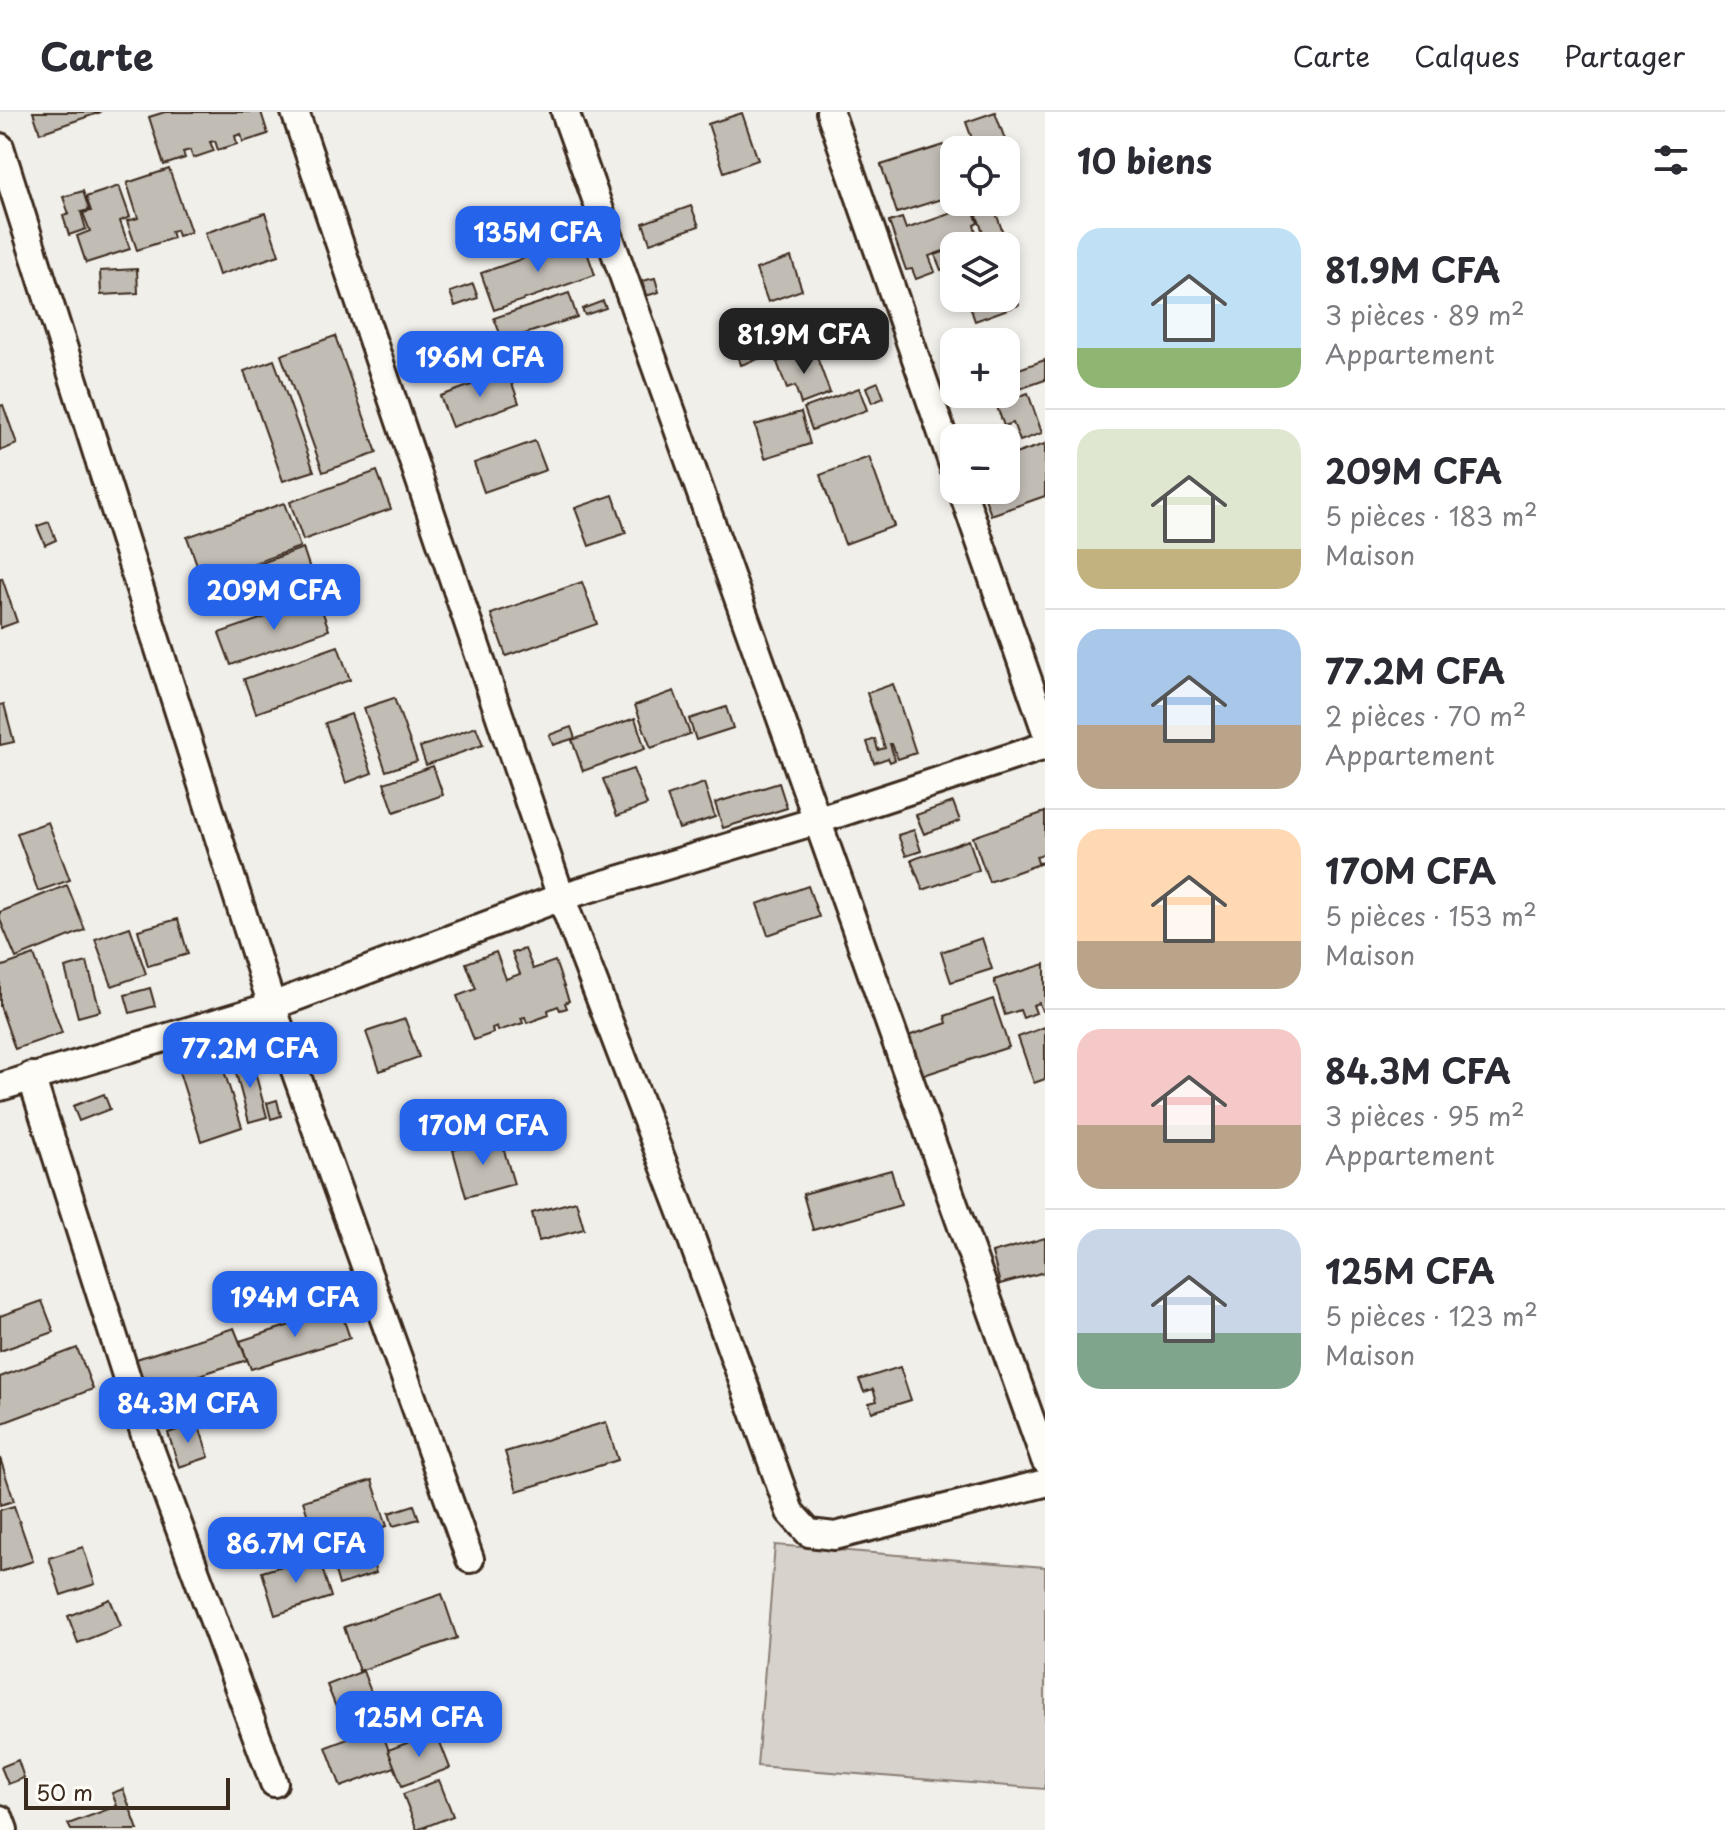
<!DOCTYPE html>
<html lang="fr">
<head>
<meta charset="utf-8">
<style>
	body { margin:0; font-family:"Playpen Sans",sans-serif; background:#f2f2f3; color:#2b2b33; height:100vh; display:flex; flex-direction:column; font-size:30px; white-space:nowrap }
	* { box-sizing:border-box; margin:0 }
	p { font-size:26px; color:#7c7c81 }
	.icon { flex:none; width:44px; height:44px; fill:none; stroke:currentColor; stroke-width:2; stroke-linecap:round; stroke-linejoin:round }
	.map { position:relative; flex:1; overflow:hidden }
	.drawer { display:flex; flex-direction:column; background:#fff; width:680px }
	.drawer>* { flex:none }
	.fabs { position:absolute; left:940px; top:24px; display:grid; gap:16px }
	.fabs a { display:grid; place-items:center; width:80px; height:80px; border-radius:16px; background:#fff; box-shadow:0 4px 12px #0003; font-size:40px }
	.scale { position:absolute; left:24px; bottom:20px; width:206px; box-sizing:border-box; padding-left:8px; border:4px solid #3b2a1e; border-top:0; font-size:22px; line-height:28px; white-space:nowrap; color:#3b2a1e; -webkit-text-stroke:6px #fdfcf7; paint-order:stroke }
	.price { position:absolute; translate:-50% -68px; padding:0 18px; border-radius:16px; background:#2563eb; color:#fff; font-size:26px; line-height:52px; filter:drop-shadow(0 2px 4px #0008) }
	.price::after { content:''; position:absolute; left:50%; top:48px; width:24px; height:18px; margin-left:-12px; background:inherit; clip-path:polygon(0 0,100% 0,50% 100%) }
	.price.selected { background:#222; color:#fff }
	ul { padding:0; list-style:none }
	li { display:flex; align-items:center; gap:24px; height:200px; padding:0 32px }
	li+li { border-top:2px solid #e1e1e2 }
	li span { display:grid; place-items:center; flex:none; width:224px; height:160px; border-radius:24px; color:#555 }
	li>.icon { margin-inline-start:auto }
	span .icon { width:96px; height:96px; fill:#fffc; stroke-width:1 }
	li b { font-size:34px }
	h2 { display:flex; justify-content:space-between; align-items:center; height:96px; padding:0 32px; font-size:34px }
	header { display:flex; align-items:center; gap:48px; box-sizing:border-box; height:112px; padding:0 40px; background:#fff; border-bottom:2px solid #e1e1e2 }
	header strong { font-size:38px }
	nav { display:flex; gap:44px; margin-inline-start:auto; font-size:28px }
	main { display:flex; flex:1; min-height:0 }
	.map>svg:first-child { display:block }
	.green { fill:#d7d2cc; stroke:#897e75; stroke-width:2 }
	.building { fill:#c1bcb4; stroke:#3b2a1e; stroke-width:2 }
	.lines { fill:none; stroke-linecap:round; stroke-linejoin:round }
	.street-casing { stroke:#3b2a1e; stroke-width:32 }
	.street { stroke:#fdfcf7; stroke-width:26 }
</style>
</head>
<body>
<header>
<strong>Carte</strong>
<nav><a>Carte</a><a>Calques</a><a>Partager</a></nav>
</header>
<main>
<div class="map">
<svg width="1045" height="1718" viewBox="0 0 1045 1718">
	<rect width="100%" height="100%" fill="#f1efea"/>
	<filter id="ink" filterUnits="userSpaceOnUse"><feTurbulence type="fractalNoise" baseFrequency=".0125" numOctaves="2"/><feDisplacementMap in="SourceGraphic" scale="16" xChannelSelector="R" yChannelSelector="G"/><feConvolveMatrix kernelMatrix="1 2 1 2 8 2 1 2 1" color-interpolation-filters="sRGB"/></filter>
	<g filter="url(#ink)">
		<!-- green -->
		<polygon class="green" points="775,1433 1045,1455 1045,1677 757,1654"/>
		<!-- building -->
		<g class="building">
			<polygon points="33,0 101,0 40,21"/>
			<polygon points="165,0 261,0 268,22 243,30 241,22 235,24 237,32 218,38 215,29 210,30 214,39 193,46 190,38 183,40 185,46 164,53 149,5"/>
			<polygon points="995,0 1007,33 992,38 976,38 966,10"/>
			<polygon points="742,1 758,48 724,60 708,12"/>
			<polygon points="944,33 954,63 954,83 897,101 881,53"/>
			<polygon points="169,57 191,120 178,124 176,118 171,119 173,126 137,138 127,109 138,106 127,71"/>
			<polygon points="119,74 130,105 120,109 130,137 86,151 77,124 90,119 83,101 91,99 86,85"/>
			<polygon points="83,79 89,98 81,100 86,117 69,123 63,104 69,102 63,85"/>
			<polygon points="972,90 992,90 1008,135 988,134"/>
			<polygon points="691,94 699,114 650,131 643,111"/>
			<polygon points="972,94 978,111 974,113 978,127 929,144 935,160 916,167 912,157 906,158 889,110 902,106 906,117"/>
			<polygon points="265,101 279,143 219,163 205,121"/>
			<polygon points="582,126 595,163 494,198 481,161"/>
			<polygon points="954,136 954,153 941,158 935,143"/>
			<polygon points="791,145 802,178 768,190 756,157"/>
			<polygon points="137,157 138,181 101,183 100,159"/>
			<polygon points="1006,157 1019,193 975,209 967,186 1006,186"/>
			<polygon points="655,166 659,180 646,184 642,169"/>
			<polygon points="473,172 478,186 455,194 450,180"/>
			<polygon points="569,181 577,205 503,229 494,206"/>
			<polygon points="603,189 606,196 585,203 582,197"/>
			<polygon points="335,224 377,341 323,360 281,243"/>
			<polygon points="768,227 773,242 741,253 736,237"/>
			<polygon points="814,237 830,281 801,292 795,274 787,277 777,250"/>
			<polygon points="274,248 314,359 283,369 244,259"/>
			<polygon points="1045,248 1045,268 1014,279 1007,261"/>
			<polygon points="508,260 519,291 452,315 440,284"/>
			<polygon points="878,270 884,286 872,291 866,275"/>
			<polygon points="859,276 867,298 812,318 804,296"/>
			<polygon points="1028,281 1042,321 1020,329 1013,311 1004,314 996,292"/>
			<polygon points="3,293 17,332 0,339 0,294"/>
			<polygon points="801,300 810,332 765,346 755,313"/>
			<polygon points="535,329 546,358 484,380 474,351"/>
			<polygon points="1045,332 1045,384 991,403 982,378 1006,378 1006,345"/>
			<polygon points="869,345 894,414 845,432 820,363"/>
			<polygon points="377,359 391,397 303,428 290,390"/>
			<polygon points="613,383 626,421 589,434 575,396"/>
			<polygon points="284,391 300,435 203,469 187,425"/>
			<polygon points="49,410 56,428 45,433 37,414"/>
			<polygon points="303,436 312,463 227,493 217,467"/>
			<polygon points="2,466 17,510 0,516 0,467"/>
			<polygon points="582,470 597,512 506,544 491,502"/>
			<polygon points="318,487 329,518 231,553 219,521"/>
			<polygon points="338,534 350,568 256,601 244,567"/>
			<polygon points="893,572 916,641 898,647 892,632 890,632 895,648 890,650 888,646 874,651 867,630 875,627 878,638 885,636 867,581"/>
			<polygon points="674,579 690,622 651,636 635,593"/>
			<polygon points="394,586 417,649 386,659 364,596"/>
			<polygon points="4,592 14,630 0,633 0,593"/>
			<polygon points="726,595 733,616 696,628 689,607"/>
			<polygon points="351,602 372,661 346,671 325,611"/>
			<polygon points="635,606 645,637 583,659 572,628"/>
			<polygon points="476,615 483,633 426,653 420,635"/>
			<polygon points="571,615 575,626 553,633 549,623"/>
			<polygon points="433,654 443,683 394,700 384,671"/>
			<polygon points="633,657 647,693 617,704 603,667"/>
			<polygon points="704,671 715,705 679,717 667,684"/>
			<polygon points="779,671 787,696 723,716 715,691"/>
			<polygon points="953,690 960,709 924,722 916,703"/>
			<polygon points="1045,700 1045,742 1036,744 1038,751 1045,750 989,770 973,725"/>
			<polygon points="48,710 70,768 38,779 17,721"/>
			<polygon points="914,718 921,739 906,744 898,723"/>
			<polygon points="969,728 979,758 923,778 911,748"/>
			<polygon points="67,773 85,818 16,846 0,808 0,800"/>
			<polygon points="808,774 819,805 768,823 757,792"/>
			<polygon points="178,807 188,842 148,854 138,818"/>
			<polygon points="130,815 146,862 112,874 95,827"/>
			<polygon points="982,826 992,857 951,870 941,840"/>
			<polygon points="525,837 533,857 555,849 569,889 565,891 567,896 560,898 558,894 548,898 549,903 527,911 525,905 521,906 523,911 498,919 497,914 492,916 493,921 474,928 457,884 476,877 466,851 496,840 506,867 520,862 512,841"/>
			<polygon points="34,843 62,921 15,937 0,894 0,855"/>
			<polygon points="87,850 100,899 78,905 65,856"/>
			<polygon points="1045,852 1045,898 1042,899 1039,891 1033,893 1036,901 1023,906 1020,898 1005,903 994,868"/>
			<polygon points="150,876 155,894 130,901 125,883"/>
			<polygon points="993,887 1009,935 921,964 908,924 947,911 945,904"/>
			<polygon points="405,907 419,945 380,959 366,920"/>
			<polygon points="1045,915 1045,967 1034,971 1018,925"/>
			<polygon points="216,934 242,1015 201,1029 175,947"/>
			<polygon points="251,945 267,1005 249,1010 233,950"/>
			<polygon points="104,982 110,997 79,1009 73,994"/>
			<polygon points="277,988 281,1004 271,1007 267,991"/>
			<polygon points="500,1025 514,1072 466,1085 453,1038"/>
			<polygon points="891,1058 901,1093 813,1118 803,1082"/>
			<polygon points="576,1089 584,1117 539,1129 532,1101"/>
			<polygon points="1045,1126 1045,1160 1000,1172 992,1141"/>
			<polygon points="42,1189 54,1220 0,1239 0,1204"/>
			<polygon points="340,1197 350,1226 251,1257 240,1229"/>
			<polygon points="234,1216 247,1248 142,1281 130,1249"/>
			<polygon points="77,1236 93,1277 0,1312 0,1265"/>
			<polygon points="900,1255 911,1288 872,1300 869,1291 877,1289 873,1277 864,1280 859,1268"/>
			<polygon points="606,1310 618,1348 517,1379 505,1340"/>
			<polygon points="198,1311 209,1345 179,1355 168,1321"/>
			<polygon points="0,1346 14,1389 0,1393"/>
			<polygon points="372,1368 387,1414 318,1436 303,1389"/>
			<polygon points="414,1393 419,1407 393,1414 389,1401"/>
			<polygon points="14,1394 33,1449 0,1460 0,1398"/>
			<polygon points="365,1426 376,1461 339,1473 329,1438"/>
			<polygon points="83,1435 95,1472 61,1483 49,1446"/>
			<polygon points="318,1443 331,1485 275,1503 262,1460"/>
			<polygon points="442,1482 457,1526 359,1559 344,1515"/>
			<polygon points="110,1487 121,1514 78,1531 68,1504"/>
			<polygon points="363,1559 377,1596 342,1610 327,1573"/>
			<polygon points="380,1615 395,1655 341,1675 326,1635"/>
			<polygon points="436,1620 450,1656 402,1674 388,1638"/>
			<polygon points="18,1648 24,1666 8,1672 1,1655"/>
			<polygon points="439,1668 453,1704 417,1718 403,1682"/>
			<polygon points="123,1677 138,1718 71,1718 68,1712 117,1694 112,1681"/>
		</g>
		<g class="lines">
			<!-- street casing -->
			<g class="street-casing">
				<g id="street">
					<polyline points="295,0 561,785 683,1103 790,1400 809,1421 835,1424 1045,1371"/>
					<polyline points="565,0 1045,1348"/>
					<polyline points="830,0 954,356"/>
					<polyline points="0,35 272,894 470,1447"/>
					<polyline points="962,378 1045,617"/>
					<polyline points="31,964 145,1323 274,1671"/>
					<polyline points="0,975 272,894 561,785 816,709 1045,634"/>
					<polyline points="0,1707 4,1718"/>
				</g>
			</g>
			<!-- street -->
			<use href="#street" class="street"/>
		</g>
	</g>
</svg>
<div class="fabs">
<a><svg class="icon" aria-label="locate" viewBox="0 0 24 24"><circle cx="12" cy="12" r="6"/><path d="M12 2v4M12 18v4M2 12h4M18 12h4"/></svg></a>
<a><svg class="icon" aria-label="layers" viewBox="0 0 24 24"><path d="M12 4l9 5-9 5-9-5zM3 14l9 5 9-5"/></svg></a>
<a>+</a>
<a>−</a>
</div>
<div class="scale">50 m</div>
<b class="price" style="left:538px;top:162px">135M CFA</b>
<b class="price selected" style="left:804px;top:264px">81.9M CFA</b>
<b class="price" style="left:480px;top:287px">196M CFA</b>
<b class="price" style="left:274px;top:520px">209M CFA</b>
<b class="price" style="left:250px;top:978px">77.2M CFA</b>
<b class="price" style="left:483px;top:1055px">170M CFA</b>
<b class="price" style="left:295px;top:1227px">194M CFA</b>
<b class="price" style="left:188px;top:1333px">84.3M CFA</b>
<b class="price" style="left:296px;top:1473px">86.7M CFA</b>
<b class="price" style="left:419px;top:1647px">125M CFA</b>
</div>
<section class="drawer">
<h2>10 biens<svg class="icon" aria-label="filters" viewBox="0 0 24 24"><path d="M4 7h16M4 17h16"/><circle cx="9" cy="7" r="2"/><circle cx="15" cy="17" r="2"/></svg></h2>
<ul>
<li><span style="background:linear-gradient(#bfe0f5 75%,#8fb573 0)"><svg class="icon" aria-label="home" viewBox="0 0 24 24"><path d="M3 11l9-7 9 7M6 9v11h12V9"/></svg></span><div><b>81.9M CFA</b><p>3 pièces · 89 m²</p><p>Appartement</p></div></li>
<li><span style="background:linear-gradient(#dfe7d0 75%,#c2b280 0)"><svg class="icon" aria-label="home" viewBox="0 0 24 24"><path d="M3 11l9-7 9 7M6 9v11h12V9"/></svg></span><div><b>209M CFA</b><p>5 pièces · 183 m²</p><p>Maison</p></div></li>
<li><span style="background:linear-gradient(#a9c7e8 60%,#b9a48a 0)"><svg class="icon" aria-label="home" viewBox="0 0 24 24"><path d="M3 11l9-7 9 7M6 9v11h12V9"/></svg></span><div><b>77.2M CFA</b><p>2 pièces · 70 m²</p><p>Appartement</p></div></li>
<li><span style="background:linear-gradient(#ffd9b3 70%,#b9a48a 0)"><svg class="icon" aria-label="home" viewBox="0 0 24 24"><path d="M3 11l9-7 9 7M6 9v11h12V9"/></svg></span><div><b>170M CFA</b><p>5 pièces · 153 m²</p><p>Maison</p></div></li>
<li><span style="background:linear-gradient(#f6c9c9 60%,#b9a48a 0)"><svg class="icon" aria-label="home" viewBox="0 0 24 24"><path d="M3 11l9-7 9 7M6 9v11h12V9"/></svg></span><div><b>84.3M CFA</b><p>3 pièces · 95 m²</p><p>Appartement</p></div></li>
<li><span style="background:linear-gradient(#c9d6e8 65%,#7fa58c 0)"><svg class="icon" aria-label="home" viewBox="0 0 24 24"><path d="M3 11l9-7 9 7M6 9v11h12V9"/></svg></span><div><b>125M CFA</b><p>5 pièces · 123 m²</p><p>Maison</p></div></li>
</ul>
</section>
</main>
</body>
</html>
